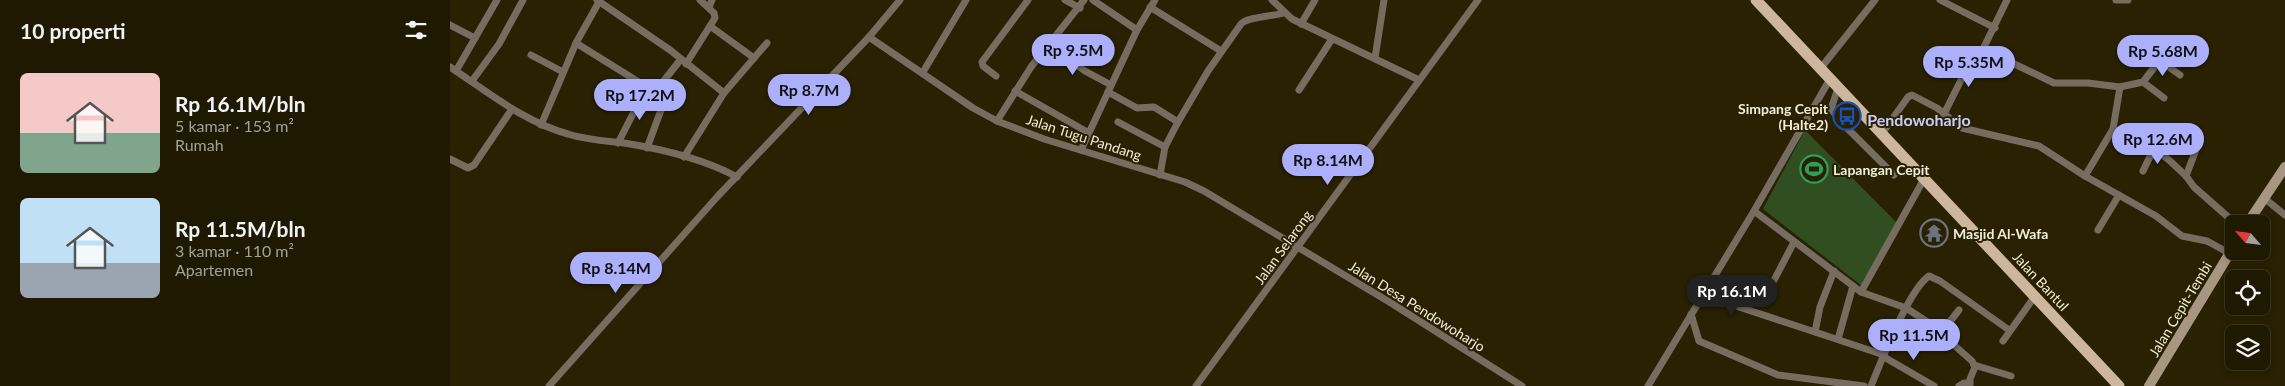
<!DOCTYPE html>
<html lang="id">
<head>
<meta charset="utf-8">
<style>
	body { margin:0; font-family:Lato,sans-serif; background:#27220c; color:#f1f3f6; height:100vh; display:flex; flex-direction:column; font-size:19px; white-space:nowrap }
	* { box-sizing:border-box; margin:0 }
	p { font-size:16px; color:#a1a099 }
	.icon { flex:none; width:28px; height:28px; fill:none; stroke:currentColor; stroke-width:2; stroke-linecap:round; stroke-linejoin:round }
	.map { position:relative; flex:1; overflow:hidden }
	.sheet { display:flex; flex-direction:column; background:#1f1902; width:450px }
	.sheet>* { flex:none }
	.needle { width:32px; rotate:298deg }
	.fabs { position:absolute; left:1775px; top:215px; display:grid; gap:10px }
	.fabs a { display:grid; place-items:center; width:45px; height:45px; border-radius:8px; background:#1f1902; box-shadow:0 2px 8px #0003,0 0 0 1px #3c3824; font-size:25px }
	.price { position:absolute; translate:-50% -42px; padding:0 11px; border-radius:18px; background:#acaffb; color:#111; font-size:16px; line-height:32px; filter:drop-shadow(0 1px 2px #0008) }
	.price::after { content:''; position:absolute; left:50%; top:30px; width:15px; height:11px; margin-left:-8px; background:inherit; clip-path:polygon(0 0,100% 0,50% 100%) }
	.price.selected { background:#222; color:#fff }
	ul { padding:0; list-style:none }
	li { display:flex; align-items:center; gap:15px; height:125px; padding:0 20px }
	li span { display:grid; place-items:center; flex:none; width:140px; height:100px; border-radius:8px; color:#555 }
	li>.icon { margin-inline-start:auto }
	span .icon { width:60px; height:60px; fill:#fffc; stroke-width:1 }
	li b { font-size:21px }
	h2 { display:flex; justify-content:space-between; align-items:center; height:60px; padding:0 20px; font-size:21px }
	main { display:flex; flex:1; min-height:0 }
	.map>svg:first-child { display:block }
	.pitch { fill:#304e20 }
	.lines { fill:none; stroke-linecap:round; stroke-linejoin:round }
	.street { stroke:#766c60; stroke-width:7 }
	.secondary { stroke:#a69682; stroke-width:10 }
	.primary { stroke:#ccb69d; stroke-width:11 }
	.labels { text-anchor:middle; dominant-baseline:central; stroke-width:4; stroke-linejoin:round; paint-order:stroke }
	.poi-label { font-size:14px; font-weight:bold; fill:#f1eddb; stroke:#292102; text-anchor:start }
	.street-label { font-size:14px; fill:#f1eddb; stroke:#292102 }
	.quarter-label { font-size:16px; font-weight:bold; fill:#c9ccf7; stroke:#292102 }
</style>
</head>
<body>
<main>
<section class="sheet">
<h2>10 properti<svg class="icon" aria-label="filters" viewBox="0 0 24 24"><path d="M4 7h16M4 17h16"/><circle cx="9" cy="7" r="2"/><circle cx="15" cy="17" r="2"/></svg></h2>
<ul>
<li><span style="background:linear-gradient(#f6c9c9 60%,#7fa58c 0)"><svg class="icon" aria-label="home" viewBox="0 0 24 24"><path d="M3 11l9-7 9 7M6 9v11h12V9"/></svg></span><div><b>Rp 16.1M/bln</b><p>5 kamar · 153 m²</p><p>Rumah</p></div></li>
<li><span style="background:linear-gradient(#bfe0f5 65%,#9aa5b1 0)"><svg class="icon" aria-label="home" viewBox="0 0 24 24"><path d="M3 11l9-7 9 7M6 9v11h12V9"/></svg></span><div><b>Rp 11.5M/bln</b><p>3 kamar · 110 m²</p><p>Apartemen</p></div></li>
</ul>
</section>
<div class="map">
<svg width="1835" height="386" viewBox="0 0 1835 386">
	<rect width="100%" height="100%" fill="#292102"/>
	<!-- pitch -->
	<polygon class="pitch" points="1355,130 1449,225 1412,286 1313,209"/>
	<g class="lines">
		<!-- street -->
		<g class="street">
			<polyline points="147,0 220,50 274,93 234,157"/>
			<polyline points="250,0 264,13 265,18 260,26 304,58"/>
			<polyline points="615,0 630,8"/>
			<polyline points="643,0 687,30"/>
			<polyline points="822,0 842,19 969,80"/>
			<polyline points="1490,0 1545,28"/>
			<polyline points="1666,0 1678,0"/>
			<polyline points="259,7 262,0"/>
			<polyline points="700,7 771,51"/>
			<polyline points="851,24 865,0"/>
			<polyline points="0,25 25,38"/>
			<polyline points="419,37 523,108 547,121 594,139 735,182 754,191 941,303 1072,386"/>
			<polyline points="126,43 208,94 212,105 211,110 197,148"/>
			<polyline points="599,46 635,71 661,85"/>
			<polyline points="1533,49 1604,83 1638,83 1670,87 1693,82 1716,52"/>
			<polyline points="1533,49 1557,0"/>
			<polyline points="81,55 113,72"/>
			<polyline points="925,58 934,0"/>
			<polyline points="1709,60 1730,75"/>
			<polyline points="236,64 260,26"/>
			<path d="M0,67C38,92 74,122 118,134C137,140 156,141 174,143C212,149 254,159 287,177"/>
			<polyline points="1370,69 1425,0"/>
			<polyline points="6,71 47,0"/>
			<polyline points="473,72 516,0"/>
			<polyline points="546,76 533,66 532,62 578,0"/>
			<polyline points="22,81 49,44 73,0"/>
			<polyline points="1693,82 1714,98"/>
			<polyline points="1388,88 1381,109 1397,128 1444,175"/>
			<polyline points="849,90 882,39"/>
			<polyline points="565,91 639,133"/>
			<polyline points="658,92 687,108 704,107 728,122"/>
			<polyline points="274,93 317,43"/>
			<polyline points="1494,114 1522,58 1533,49"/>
			<polyline points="547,121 581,67 634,0"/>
			<polyline points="668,122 715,147"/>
			<polyline points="91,125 126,43 150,0"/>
			<polyline points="1663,129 1702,147 1719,160 1736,176 1744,187 1786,224"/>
			<polyline points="1431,135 1458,97 1462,95 1487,108 1512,128 1589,146 1635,176 1706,216 1732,236 1757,241 1779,253"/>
			<polyline points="168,143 188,104 205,92 231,59"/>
			<polyline points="631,150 687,30 705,0"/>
			<polyline points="0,159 18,168 24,165 62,109"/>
			<polyline points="1693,171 1704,148"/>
			<path d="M710,175L715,147L728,122L758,71L791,24C797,17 824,16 834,13"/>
			<polyline points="1635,176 1663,129 1670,87"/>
			<polyline points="1736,176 1747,147"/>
			<polyline points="1814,198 1835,215"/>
			<polyline points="1304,211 1411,292 1456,308 1479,323 1522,361 1525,367 1520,379 1520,386"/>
			<polyline points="1648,230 1669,195"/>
			<polyline points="1384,271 1370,307 1365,332 1434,355"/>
			<polyline points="1263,279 1283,290 1279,301 1283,305 1365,332"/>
			<polyline points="1322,284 1344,242"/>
			<polyline points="1411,292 1474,179"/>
			<polyline points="1241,314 1249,341 1328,375 1414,386"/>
			<polyline points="1491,333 1509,310"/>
			<polyline points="1388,339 1403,286"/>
			<polyline points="1553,341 1585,296"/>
			<polyline points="1434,357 1484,386"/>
			<polyline points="1524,365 1561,376"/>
			<polyline points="99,386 267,197 419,37 450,0"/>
			<path d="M746,386C841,258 933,128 1028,0"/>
			<polyline points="1198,386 1304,211 1380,79"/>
			<path d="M1421,386C1431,362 1459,289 1479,276L1490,281L1559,330"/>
			<polyline points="1509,386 1514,383 1519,383"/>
		</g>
		<!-- secondary -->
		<g class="secondary">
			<polyline points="1797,224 1835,167"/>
			<polyline points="1699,386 1784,246"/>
		</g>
		<!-- primary -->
		<polyline class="primary" points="1306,0 1669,386"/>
	</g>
	<!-- icons -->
	<defs>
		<g id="bus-ring" transform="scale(1.4375)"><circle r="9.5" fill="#292102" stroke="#1a4fb4" stroke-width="1.5"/><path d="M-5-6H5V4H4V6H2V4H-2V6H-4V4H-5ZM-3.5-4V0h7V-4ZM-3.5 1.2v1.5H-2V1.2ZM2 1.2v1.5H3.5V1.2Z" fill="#1a4fb4"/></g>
		<g id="stadium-ring" transform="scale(1.4375)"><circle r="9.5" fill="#292102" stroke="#2e9e5b" stroke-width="1.5"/><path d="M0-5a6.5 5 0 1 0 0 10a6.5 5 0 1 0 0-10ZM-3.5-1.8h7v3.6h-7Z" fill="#2e9e5b"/></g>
		<g id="temple-ring" transform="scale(1.4375)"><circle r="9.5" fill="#292102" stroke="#6b7280" stroke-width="1.5"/><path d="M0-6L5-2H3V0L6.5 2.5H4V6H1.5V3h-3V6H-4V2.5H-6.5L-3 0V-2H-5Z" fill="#6b7280"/></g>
	</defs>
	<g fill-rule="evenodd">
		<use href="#bus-ring" x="1397" y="116"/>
		<use href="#stadium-ring" x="1364" y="169"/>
		<use href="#temple-ring" x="1484" y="233"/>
	</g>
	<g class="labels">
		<!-- poi labels -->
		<g class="poi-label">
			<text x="1378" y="108" text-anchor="end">Simpang Cepit<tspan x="1378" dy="16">(Halte2)</tspan></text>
			<text x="1383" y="169">Lapangan Cepit</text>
			<text x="1503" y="233">Masjid Al-Wafa</text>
		</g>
		<!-- street labels -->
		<g class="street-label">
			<text transform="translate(634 137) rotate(18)">Jalan Tugu Pandang</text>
			<text transform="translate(833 247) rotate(-54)">Jalan Selarong</text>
			<text transform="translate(1591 281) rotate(47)">Jalan Bantul</text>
			<text transform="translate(967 306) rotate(32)">Jalan Desa Pendowoharjo</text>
			<text transform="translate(1730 309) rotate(-59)">Jalan Cepit-Tembi</text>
		</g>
		<!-- quarter labels -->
		<g class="quarter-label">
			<text x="1469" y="119">Pendowoharjo</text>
		</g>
	</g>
</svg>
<div class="fabs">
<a><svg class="needle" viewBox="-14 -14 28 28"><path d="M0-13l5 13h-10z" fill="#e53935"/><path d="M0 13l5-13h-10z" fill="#a1a099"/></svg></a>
<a><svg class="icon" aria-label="locate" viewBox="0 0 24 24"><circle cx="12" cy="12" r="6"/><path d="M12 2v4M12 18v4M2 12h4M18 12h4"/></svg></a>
<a><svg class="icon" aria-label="layers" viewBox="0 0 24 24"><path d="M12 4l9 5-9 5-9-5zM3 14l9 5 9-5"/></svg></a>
</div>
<b class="price" style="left:623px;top:76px">Rp 9.5M</b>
<b class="price" style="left:1713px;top:77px">Rp 5.68M</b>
<b class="price" style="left:1519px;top:88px">Rp 5.35M</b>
<b class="price" style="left:359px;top:116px">Rp 8.7M</b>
<b class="price" style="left:190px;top:121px">Rp 17.2M</b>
<b class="price" style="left:1708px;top:165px">Rp 12.6M</b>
<b class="price" style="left:878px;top:186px">Rp 8.14M</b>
<b class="price" style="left:166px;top:294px">Rp 8.14M</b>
<b class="price selected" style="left:1282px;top:317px">Rp 16.1M</b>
<b class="price" style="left:1464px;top:361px">Rp 11.5M</b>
</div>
</main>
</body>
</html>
